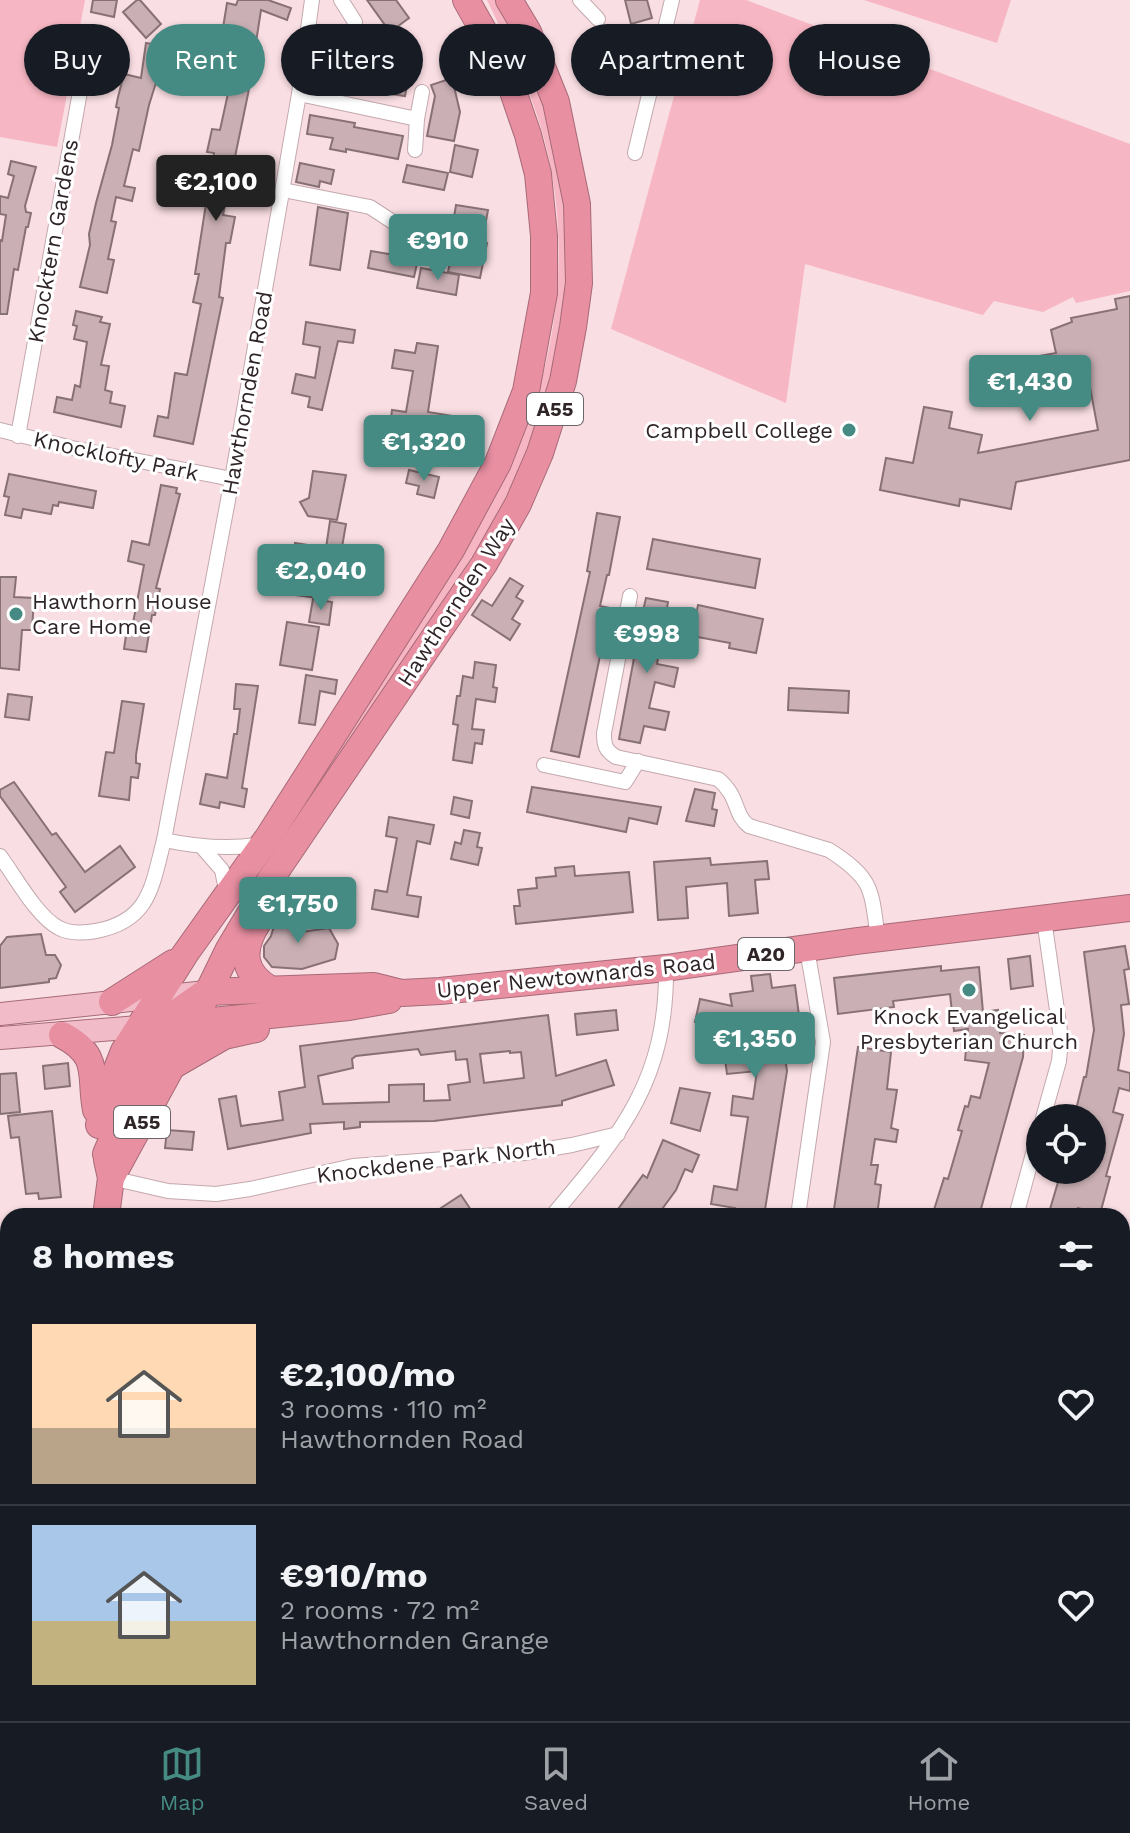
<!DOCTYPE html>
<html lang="en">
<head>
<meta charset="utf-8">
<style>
	body { margin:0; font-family:"Work Sans",sans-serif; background:#20242c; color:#f1f3f6; height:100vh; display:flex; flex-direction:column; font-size:30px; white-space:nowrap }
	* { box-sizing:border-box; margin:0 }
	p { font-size:26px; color:#9ea1a6 }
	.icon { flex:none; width:44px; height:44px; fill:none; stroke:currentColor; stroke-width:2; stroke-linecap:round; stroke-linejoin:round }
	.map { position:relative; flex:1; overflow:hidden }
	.drawer { position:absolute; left:0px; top:1208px; width:1130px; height:514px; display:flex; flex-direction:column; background:#171b24; border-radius:24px 24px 0 0; box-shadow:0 2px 6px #0004 }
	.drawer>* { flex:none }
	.guide { position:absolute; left:24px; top:24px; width:1082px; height:72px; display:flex; gap:16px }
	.fabs { position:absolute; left:1026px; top:1104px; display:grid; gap:16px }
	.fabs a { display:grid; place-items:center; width:80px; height:80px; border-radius:50%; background:#171b24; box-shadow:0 2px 6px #0004; font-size:40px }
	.price { position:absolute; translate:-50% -68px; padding:0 18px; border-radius:8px; background:#458b83; color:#fff; font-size:26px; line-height:52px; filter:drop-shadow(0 2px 4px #0008) }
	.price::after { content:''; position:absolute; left:50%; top:48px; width:24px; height:18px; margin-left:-12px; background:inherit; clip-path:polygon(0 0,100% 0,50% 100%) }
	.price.current { background:#222; color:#fff }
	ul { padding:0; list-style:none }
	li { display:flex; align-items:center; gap:24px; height:200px; padding:0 32px }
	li+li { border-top:2px solid #363941 }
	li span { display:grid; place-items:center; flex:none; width:224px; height:160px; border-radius:0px; color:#555 }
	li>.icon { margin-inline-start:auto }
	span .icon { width:96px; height:96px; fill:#fffc; stroke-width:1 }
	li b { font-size:34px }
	h2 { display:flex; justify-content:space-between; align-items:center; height:96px; padding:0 32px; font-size:34px }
	.tag { padding:0 28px; border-radius:36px; background:#171b24; box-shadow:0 2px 6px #0004; font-size:28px; line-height:72px }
	.tag.current { background:#458b83; color:#fff }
	.tab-bar { display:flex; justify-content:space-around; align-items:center; height:112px; border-top:2px solid #363941; background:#171b24; font-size:22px; color:#9ea1a6 }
	.tab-bar a { display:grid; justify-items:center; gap:4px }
	.tab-bar .current { color:#458b83 }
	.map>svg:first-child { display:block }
	.green { fill:#f7b6c3 }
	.building { fill:#cab0b5; stroke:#887175; stroke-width:2; fill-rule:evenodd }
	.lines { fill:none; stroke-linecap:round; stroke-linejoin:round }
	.street-casing { stroke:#c3a9ae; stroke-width:16 }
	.secondary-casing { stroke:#c3a9ae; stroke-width:22 }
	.primary-casing { stroke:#a76a77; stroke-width:24 }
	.highway-casing { stroke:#a76a77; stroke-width:28 }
	.street { stroke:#fff; stroke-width:14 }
	.secondary { stroke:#f8dde3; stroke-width:20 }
	.primary { stroke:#f1bcc7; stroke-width:22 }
	.highway { stroke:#e88fa2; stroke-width:26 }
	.poi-dot { fill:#458b83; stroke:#fff; stroke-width:3 }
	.labels { text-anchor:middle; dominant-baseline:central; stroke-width:6; stroke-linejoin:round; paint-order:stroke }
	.shield { fill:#fff; stroke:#6d6668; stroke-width:2 }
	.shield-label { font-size:20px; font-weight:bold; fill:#2f2527 }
	.street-label { font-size:22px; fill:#2f2527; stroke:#fff }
	.poi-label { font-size:22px; fill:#2f2527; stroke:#fff; text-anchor:end }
</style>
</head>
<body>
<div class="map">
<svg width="1130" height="1721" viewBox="0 0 1130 1721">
	<rect width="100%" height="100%" fill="#f9dee3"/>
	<!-- green -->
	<g class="green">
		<polygon points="0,0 85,0 57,147 0,137"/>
		<path d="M487,0H496C562,108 586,244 556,368C532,467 475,554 419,638C378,700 335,761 291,822L511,463C520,442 530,422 536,400C560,322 566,239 549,159C538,104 511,50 487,0Z"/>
		<polygon points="700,0 746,0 1130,144 1130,291 1076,303 1073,297 1043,312 994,301 983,315 805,264 786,403 611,329"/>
		<polygon points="864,0 1011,0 997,43"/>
	</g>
	<!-- building -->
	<g class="building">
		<polygon points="93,0 117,0 114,17 91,12"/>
		<polygon points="137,0 140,0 161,24 146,38 123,12"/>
		<polygon points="238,0 268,0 291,8 287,20 261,10 248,94 223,215 235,217 230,243 226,243 219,297 223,298 193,444 154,436 158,416 168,418 175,373 187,375 193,345 201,304 193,302 199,274 195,274 214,153 207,152 212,129 220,130 234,66 238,36 222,34 227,3 236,5"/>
		<polygon points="367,0 396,0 409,18 390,32"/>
		<polygon points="625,0 647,0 652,18 631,24"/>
		<polygon points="618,35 635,48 619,68 602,54"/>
		<polygon points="146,43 166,46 162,70 160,70 149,105 139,151 133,149 124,186 135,188 132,201 116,197 111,221 116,222 108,259 114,260 107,293 80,287 90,245 89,234 96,203 112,145 119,108 116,107 118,97 124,74 141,78"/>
		<polygon points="378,43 396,47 391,71 409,74 405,96 384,93 386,84 334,79 338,52 375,58"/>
		<polygon points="452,78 460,112 454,141 427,136 435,96 431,85"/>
		<polygon points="310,115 355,123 354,127 403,136 398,159 346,149 346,152 330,149 333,138 307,134"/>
		<polygon points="455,145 478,150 472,177 450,172"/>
		<polygon points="11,161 36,167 25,206 26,212 31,213 28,227 26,227 18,270 14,269 7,314 0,314 0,240 2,241 6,215 0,214 0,196 8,198 14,176 8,174"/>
		<polygon points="300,163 334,170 331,184 320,181 319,187 296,182"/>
		<polygon points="407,165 448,173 444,190 403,182"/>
		<polygon points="456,205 488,210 482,242 487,243 480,278 448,272 456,232 452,229"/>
		<polygon points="318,207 348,213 340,270 310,265"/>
		<polygon points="371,251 418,259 414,277 368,268"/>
		<polygon points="421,268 459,275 456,295 417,288"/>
		<polygon points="1130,296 1130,460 1016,482 1011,509 960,499 959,506 880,490 886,458 913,463 924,407 952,412 949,428 982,435 978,453 1098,430 1087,371 1011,386 1006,362 1056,353 1051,330 1072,322 1071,318 1117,309 1115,299"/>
		<polygon points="76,311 102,317 100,322 110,324 101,365 109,366 105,390 112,392 110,403 125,406 121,427 54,412 57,397 72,400 75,385 80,387 87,342 74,339 77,326 73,325"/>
		<polygon points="306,322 355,330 353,343 338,341 322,410 308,407 310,397 292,393 296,374 315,378 320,347 303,344"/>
		<polygon points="417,343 438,346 428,412 459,417 456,435 462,436 457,465 437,462 441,435 390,427 392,410 406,412 413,371 392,368 395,350 415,353"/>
		<polygon points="409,470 439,477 434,498 417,494 419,486 406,483"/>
		<polygon points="313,471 346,475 337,520 308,516 300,502 309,498"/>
		<polygon points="9,474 96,491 93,508 59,502 58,506 53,505 51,514 23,509 21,518 5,515 9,497 4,496"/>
		<polygon points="161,485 177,488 176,493 180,494 156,588 160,589 155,615 152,615 146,652 124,649 128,622 133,623 144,565 128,561 132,541 149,545"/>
		<polygon points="597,513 620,517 609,575 607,575 600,606 610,608 579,757 551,751 590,572 587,571"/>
		<polygon points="330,521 346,524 341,553 331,552 324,599 287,594 295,543 326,548"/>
		<polygon points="653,539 760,559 755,588 647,569"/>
		<polygon points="0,577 16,577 14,597 34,598 32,630 22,630 19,670 0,668"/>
		<polygon points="510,578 523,586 516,597 523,601 512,619 520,624 510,640 472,615 482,600 492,606"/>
		<polygon points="646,598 668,602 657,664 678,668 674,687 655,682 649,708 669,712 665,730 644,726 640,743 619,739 634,658 632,658"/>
		<polygon points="313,599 332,602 329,625 309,622"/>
		<polygon points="698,605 763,619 756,653 729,648 730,643 692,636"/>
		<polygon points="287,622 319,627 312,670 280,665"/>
		<polygon points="475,662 496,665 493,687 497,688 495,702 476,699 472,729 484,730 482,744 475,743 472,763 453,760 458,725 453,724 457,696 460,696 463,676 473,678"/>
		<polygon points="306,675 337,680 335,694 320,691 315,725 299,723"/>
		<polygon points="236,684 258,686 242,788 247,789 244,807 220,802 219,808 200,804 206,774 227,778 234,734 237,734 240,709 234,709"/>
		<polygon points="789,688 849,691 848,713 788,710"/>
		<polygon points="8,694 32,697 29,720 5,717"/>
		<polygon points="122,701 144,704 136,755 136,763 140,764 138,778 131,777 129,800 99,796 106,752 114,753"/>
		<polygon points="14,782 52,835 56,833 85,872 120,846 135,867 75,912 60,892 66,887 0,796 0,790"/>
		<polygon points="532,787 661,807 657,824 629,818 626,832 527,812"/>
		<polygon points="695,789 715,793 712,809 717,810 714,826 686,821"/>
		<polygon points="454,797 472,801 469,818 451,814"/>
		<polygon points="389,817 434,825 430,844 417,841 407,895 421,897 418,917 372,909 375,890 387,892 397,838 386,836"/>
		<polygon points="464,830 480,833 477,847 482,848 478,865 451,859 455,842 461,844"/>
		<polygon points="710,858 711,865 767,861 769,879 755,880 758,913 729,916 727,883 686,887 688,918 658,920 654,862"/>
		<polygon points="574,866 575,876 629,872 633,912 516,924 514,906 520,906 518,890 537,888 536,878 556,876 555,868"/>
		<polygon points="290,907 294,933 329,928 338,944 335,959 302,969 272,967 264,957 264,946 271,936 278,913 281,908"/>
		<polygon points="41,934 46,955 55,955 61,965 56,978 49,979 49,982 0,988 0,946 7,937"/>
		<polygon points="1125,946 1129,969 1124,970 1129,1004 1121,1005 1124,1034 1118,1070 1130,1073 1130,1091 1119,1088 1113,1112 1123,1115 1106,1176 1110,1177 1100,1214 1078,1208 1076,1216 1048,1216 1061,1172 1081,1177 1083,1170 1092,1170 1092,1118 1074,1118 1084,1077 1086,1077 1094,1030 1084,952"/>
		<polygon points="1030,956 1033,986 1011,989 1008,959"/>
		<polygon points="941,966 941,971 979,967 983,1012 998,1010 1000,1033 1024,1035 1023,1057 979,1216 942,1216 933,1213 944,1178 948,1179 962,1131 958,1130 965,1106 968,1107 971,1096 980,1098 989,1063 965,1060 968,1029 954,1031 950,994 893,1001 894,1007 838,1014 834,978"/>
		<polygon points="770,974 772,988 795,985 800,1023 786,1025 788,1048 784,1049 787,1071 764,1216 744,1216 744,1214 734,1212 735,1208 711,1204 714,1186 737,1190 748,1117 731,1115 733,1096 753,1099 757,1071 727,1074 725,1059 729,1030 695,1022 700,999 732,1006 730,994 753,991 751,976"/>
		<polygon points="616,1010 618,1030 577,1035 575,1014"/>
		<path d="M548,1015L556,1076L606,1060L614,1085L562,1101V1105L434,1121L360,1122V1127L344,1129V1122L310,1124L311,1133L228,1149L219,1099L236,1096L241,1126L283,1120L279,1092L305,1087L300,1046ZM418,1049L421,1055L455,1051L456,1060L467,1059L470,1082L448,1085L450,1100L424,1101V1084L389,1085V1102L323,1104L318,1076L353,1068L352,1059L356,1056ZM510,1051V1053L521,1052L524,1078L484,1083L480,1054Z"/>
		<polygon points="858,1047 891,1052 887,1089 897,1090 891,1128 898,1130 896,1142 875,1139 871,1165 878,1165 875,1184 881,1185 877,1216 833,1216"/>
		<polygon points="68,1063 70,1086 45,1089 43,1066"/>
		<polygon points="16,1073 20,1112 0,1114 0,1074"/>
		<polygon points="680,1088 710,1093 700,1131 671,1123"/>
		<polygon points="52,1111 61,1197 39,1199 38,1193 26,1194 19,1137 11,1138 8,1116"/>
		<polygon points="167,1130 194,1132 192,1150 165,1148"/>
		<polygon points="663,1140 699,1155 692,1172 685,1169 676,1190 657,1216 613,1216 643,1175 647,1178"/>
		<polygon points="461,1195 475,1216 447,1216 441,1208"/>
	</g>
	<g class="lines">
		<!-- street casing -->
		<g class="street-casing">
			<g id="street">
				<polyline points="341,0 355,22"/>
				<polyline points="580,0 598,19"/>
				<polyline points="299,94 417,119"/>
				<polyline points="415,150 417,119 422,92"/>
				<polyline points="635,153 672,0"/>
				<polyline points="283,190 370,207 393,222 442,232 438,252"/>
				<polyline points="0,430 72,448 232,479"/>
				<polyline points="18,436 85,64 98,52"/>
				<path d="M630,596L604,733C604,745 605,750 616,757L718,779C740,797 733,814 749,826L829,850C874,879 871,889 878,939"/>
				<polyline points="544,765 625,782 638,761"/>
				<path d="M164,840C197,847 229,850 263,844"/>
				<polyline points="202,847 222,870 227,895"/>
				<path d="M0,856C15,876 37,917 59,928C70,934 84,933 96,931C150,921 152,886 164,840L232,479L299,94L312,0"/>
				<polyline points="1043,1118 1059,1061 1061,1038 1044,919"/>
				<polyline points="111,1178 168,1191 216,1194 250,1189 353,1166 524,1153 572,1145 618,1134"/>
				<path d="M552,1216C621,1134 667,1081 666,968"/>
				<polyline points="798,1216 823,1042 807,949"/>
				<polyline points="1016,1216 1040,1128"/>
				<polyline points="0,1400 8,1399"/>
				<polyline points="1122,1571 1130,1545"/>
				<polyline points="1122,1585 1130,1588"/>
				<polyline points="259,1721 259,1714"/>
				<polyline points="720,1721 721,1714"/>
				<polyline points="859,1721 876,1714"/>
				<polyline points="1079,1721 1079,1714"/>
			</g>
		</g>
		<!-- secondary casing -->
		<g class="secondary-casing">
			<g id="secondary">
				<polyline points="0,1685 8,1685"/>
				<polyline points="136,1714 155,1721"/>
			</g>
		</g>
		<!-- primary casing -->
		<g class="primary-casing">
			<g id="primary">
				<polyline points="0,1014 206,992"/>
				<polyline points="0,1038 139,1027"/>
			</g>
		</g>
		<!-- highway casing -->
		<g class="highway-casing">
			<g id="highway">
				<path d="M258,922C241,949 241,972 270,989"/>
				<polyline points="112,1002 173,963"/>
				<polyline points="182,1024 349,1007 389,1000"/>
				<path d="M62,1035C102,1056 89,1075 96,1110"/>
				<polyline points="172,1066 224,1036 256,1029"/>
				<polyline points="99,1125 111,1084 124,1051 185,954 269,836 451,550 498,463 526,391 544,293 544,236 538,174 528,135 506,71 466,0"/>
				<polyline points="106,1154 143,1066 173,1015 206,992 374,986 402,993 440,991 666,968 857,941 1130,908"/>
				<polyline points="111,1178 172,1066 229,949 272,877 484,564 518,504 540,453 563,381 573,327 579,283 577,204 556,102 528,32 509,0"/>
				<polyline points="106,1216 111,1178 107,1160"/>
				<polyline points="124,1714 124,1721"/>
				<polyline points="184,1714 190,1721"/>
			</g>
		</g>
		<!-- street -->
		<use href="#street" class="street"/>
		<!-- secondary -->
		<use href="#secondary" class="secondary"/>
		<!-- primary -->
		<use href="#primary" class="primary"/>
		<!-- highway -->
		<use href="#highway" class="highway"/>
	</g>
	<!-- markers -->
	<g class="poi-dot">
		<circle cx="849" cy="430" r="8"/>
		<circle cx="16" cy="614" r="8"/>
		<circle cx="969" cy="990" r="8"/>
	</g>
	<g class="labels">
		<!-- shield labels -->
		<g class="shield">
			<rect x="527" y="393" width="56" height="32" rx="6"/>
			<rect x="738" y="938" width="56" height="32" rx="6"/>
			<rect x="114" y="1106" width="56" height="32" rx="6"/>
		</g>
		<g class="shield-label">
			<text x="555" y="409">A55</text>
			<text x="766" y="954">A20</text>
			<text x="142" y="1122">A55</text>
		</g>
		<!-- street labels -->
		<g class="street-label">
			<text transform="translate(53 241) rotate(-80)">Knocktern Gardens</text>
			<text transform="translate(247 393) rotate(-80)">Hawthornden Road</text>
			<text transform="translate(116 456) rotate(12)">Knocklofty Park</text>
			<text transform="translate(456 602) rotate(-57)">Hawthornden Way</text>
			<text transform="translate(576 976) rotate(-6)">Upper Newtownards Road</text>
			<text transform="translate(436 1161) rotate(-7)">Knockdene Park North</text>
		</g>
		<!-- poi labels -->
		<g class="poi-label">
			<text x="833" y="430">Campbell College</text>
			<text x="32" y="601" text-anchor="start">Hawthorn House<tspan x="32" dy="25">Care Home</tspan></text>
			<text x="969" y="1016" text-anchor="middle">Knock Evangelical<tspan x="969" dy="25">Presbyterian Church</tspan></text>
		</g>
	</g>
</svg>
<div class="fabs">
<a><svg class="icon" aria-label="locate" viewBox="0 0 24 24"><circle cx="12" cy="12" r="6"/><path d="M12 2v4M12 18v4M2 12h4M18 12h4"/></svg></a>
</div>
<b class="price current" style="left:216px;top:223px">€2,100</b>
<b class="price" style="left:438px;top:282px">€910</b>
<b class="price" style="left:1030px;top:423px">€1,430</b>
<b class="price" style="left:424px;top:483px">€1,320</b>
<b class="price" style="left:321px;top:612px">€2,040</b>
<b class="price" style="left:647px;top:675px">€998</b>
<b class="price" style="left:298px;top:945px">€1,750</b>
<b class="price" style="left:755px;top:1080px">€1,350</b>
<div class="guide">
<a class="tag">Buy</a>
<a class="tag current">Rent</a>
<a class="tag">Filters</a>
<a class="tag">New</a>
<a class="tag">Apartment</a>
<a class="tag">House</a>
</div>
<section class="drawer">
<h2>8 homes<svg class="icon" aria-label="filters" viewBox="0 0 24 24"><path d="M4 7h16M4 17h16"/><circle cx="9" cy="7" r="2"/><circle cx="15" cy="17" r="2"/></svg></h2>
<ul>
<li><span style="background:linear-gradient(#ffd9b3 65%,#b9a48a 0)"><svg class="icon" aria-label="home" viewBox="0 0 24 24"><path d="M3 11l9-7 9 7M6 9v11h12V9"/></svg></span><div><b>€2,100/mo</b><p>3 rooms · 110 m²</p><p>Hawthornden Road</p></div><svg class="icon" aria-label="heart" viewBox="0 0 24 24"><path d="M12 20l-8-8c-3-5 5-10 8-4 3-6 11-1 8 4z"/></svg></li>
<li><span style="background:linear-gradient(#a9c7e8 60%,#c2b280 0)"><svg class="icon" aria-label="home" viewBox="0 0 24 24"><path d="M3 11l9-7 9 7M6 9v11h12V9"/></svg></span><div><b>€910/mo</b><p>2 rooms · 72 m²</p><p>Hawthornden Grange</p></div><svg class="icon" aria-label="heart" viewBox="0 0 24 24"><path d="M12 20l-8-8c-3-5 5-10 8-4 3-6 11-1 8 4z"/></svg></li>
</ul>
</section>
</div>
<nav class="tab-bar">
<a class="current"><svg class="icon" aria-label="map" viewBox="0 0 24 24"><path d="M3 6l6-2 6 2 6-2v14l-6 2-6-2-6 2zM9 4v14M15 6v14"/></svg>Map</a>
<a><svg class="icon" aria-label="saved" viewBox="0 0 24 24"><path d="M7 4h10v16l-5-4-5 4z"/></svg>Saved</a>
<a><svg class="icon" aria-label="home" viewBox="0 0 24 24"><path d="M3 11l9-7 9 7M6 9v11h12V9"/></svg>Home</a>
</nav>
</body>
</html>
